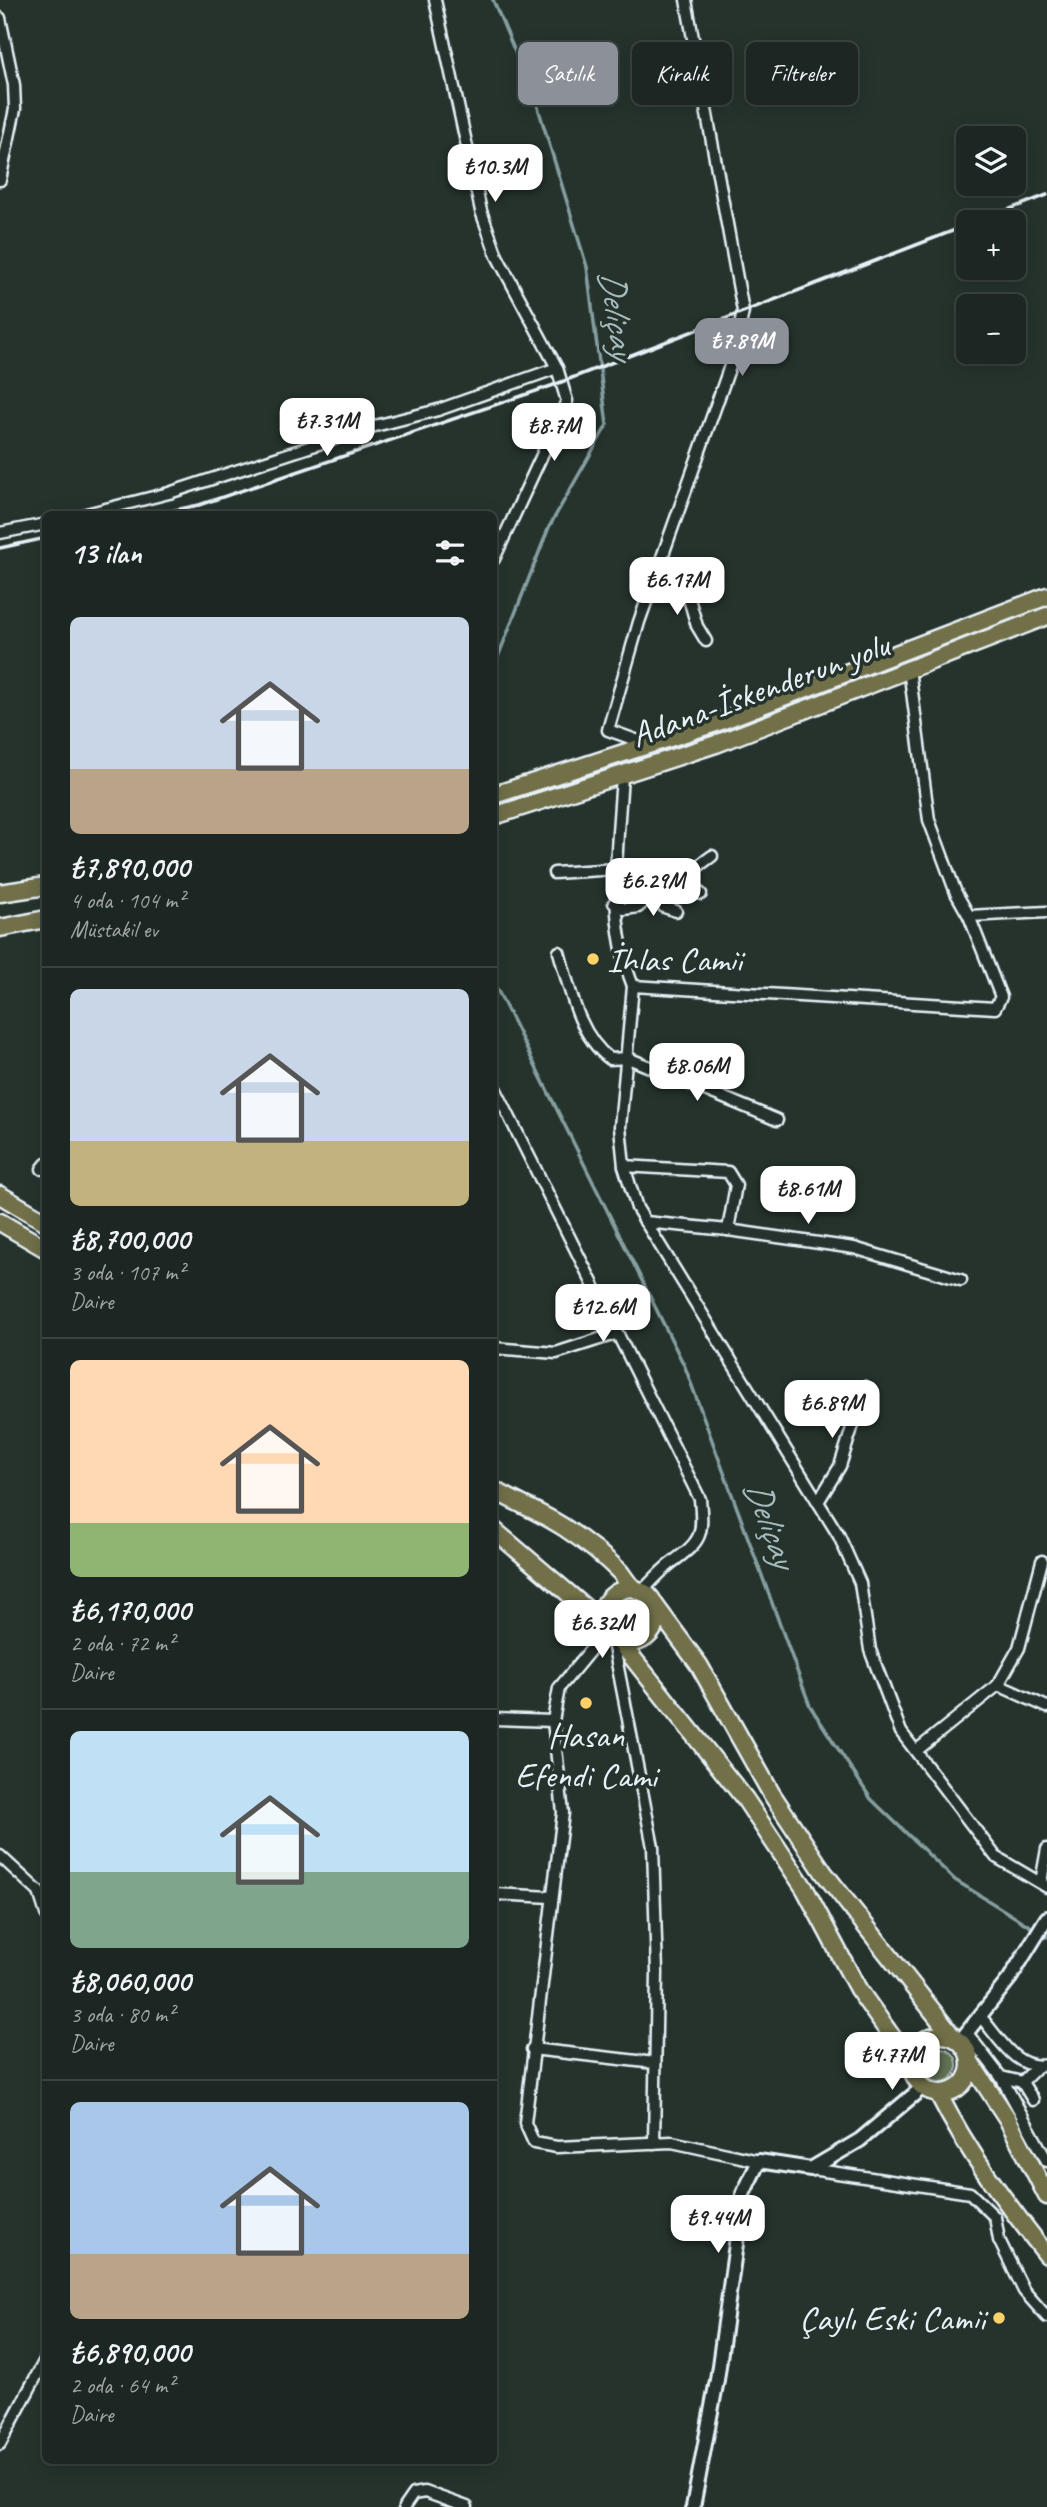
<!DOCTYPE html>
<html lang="tr">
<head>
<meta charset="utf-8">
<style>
	body { margin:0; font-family:Caveat,sans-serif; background:#29322f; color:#f1f3f6; height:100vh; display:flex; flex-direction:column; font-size:26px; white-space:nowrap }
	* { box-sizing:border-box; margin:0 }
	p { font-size:23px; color:#a0a5a5 }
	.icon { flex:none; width:38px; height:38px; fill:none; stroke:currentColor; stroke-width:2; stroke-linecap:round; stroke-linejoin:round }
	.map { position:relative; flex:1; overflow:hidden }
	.panel { position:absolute; left:42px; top:511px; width:455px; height:1953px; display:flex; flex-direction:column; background:#1c2622; border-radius:10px; box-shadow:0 4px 18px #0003,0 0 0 2px #3a4340 }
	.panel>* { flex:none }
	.guide { position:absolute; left:518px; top:42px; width:424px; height:63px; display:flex; gap:14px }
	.tools { position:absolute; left:956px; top:126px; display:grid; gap:14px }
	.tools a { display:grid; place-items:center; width:70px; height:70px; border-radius:10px; background:#1c2622; box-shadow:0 4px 18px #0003,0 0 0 2px #3a4340; font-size:35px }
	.price { position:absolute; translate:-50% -60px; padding:0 16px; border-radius:14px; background:#fff; color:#222; font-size:23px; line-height:46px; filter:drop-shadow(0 2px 4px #0008) }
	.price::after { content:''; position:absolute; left:50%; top:42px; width:21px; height:16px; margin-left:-10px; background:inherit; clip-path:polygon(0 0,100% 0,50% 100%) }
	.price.current { background:#8c9099; color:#fff }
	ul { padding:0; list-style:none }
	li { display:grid; align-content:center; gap:14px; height:371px; padding:0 28px }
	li+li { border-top:2px solid #3a4340 }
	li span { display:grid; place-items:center; height:217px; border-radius:10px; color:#555 }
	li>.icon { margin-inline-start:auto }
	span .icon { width:126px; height:126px; fill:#fffc; stroke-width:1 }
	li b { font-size:30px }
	h2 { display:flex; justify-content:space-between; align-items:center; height:84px; padding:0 28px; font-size:30px }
	.tag { padding:0 24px; border-radius:10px; background:#1c2622; box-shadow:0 4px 18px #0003,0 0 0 2px #3a4340; font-size:24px; line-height:63px }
	.tag.current { background:#8c9099; color:#fff }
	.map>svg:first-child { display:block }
	.green { fill:#627255; stroke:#a5b2a6; stroke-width:2 }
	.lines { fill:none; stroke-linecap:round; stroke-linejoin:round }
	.stream { stroke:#869fa1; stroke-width:3.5 }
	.minor-casing { stroke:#e8f1f8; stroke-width:15 }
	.tertiary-casing { stroke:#e8f1f8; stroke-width:18 }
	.trunk-casing { stroke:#e8f1f8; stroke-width:21 }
	.minor { stroke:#26332d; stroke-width:10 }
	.tertiary { stroke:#26332d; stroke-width:12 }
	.trunk { stroke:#71704a; stroke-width:16 }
	.rail { stroke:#e8f1f8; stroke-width:3.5 }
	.poi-dot { fill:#ffd166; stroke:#26332d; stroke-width:2.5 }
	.labels { text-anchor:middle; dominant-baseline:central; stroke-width:7; stroke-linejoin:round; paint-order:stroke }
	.street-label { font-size:35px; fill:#e8f1f8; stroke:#26332d }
	.poi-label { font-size:35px; fill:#e8f1f8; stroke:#26332d; text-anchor:start }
	.water-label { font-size:37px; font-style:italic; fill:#a6bbbe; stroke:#26332d }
</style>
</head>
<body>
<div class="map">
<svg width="1047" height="2507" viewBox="0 0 1047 2507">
	<rect width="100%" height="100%" fill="#26332d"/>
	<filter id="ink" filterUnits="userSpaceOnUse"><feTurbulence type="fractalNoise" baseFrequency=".0143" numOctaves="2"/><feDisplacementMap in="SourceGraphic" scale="14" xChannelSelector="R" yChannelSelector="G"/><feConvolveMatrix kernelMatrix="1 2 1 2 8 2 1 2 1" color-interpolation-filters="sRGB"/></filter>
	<g filter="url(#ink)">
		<!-- green -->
		<g class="green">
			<circle cx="627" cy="1614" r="18"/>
			<circle cx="940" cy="2065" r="17"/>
		</g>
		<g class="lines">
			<!-- stream -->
			<g class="stream">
				<polyline points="493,0 536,101 587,267 607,425 549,527 494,667"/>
				<polyline points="494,983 685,1367 810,1706 871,1799 955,1880 1047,1937"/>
			</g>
			<!-- minor casing -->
			<g class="minor-casing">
				<g id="minor">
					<polyline points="435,0 481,211 497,256 557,368 567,401 494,559"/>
					<polyline points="0,18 14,85 15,109 0,180"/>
					<polyline points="86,514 169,493 367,428 438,410 557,368"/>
					<polyline points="0,533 46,524"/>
					<polyline points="658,566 682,575 697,626 706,641"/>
					<polyline points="647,744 608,730 639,622 735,352 743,311 686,0"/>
					<path d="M622,775C618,846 606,918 633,986L620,1127L624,1166L637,1208L839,1536L860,1583L870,1650L901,1732L996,1857L1047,1887"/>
					<polyline points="554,873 616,869"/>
					<polyline points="682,878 701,894"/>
					<polyline points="660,888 666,892 664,907 676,911"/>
					<polyline points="614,903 624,909 638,907 660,888 682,878 712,856"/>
					<polyline points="969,916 1047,912"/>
					<path d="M559,952C570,989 578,1035 610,1059L628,1058L777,1120"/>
					<polyline points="633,986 995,1008 1001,997 969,916 956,893 929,820 909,669"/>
					<path d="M494,1086L700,1499C704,1539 700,1541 670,1564C660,1572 651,1582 642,1591"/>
					<polyline points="624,1166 728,1172 736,1185 728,1230"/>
					<polyline points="42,1169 46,1164"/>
					<polyline points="645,1222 728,1230 854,1248 961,1280"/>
					<polyline points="494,1348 556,1353 615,1334"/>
					<polyline points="818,1502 840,1466 865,1387"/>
					<polyline points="1042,1561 1019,1648 998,1685 1047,1707"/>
					<polyline points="606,1631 559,1688 553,1721 563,1813 525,2123 534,2143 557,2147 672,2142 759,2161"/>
					<polyline points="612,1637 653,1847 657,1973 654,2143"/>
					<polyline points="494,1719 553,1721"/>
					<polyline points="916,1751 998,1685"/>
					<polyline points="0,1856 39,1892 46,1914"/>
					<polyline points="1041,1882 1047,1849"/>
					<polyline points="494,1894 551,1897"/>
					<path d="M980,2016C999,2037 1015,2071 1047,2065"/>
					<polyline points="967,2033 1001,2077 1022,2082"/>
					<polyline points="532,2049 655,2063"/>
					<polyline points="1001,2077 1047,2161"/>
					<polyline points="1033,2100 1022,2082 1037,2067"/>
					<polyline points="811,2169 970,2193 995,2217 999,2240 1024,2291 1047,2317"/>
					<polyline points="0,2444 46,2358"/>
					<polyline points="404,2507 413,2494 425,2492 467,2507"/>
				</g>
			</g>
			<!-- tertiary casing -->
			<g class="tertiary-casing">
				<g id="tertiary">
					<polyline points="960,2041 1010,1978 1047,1918"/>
					<polyline points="693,2507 717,2380 743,2194 759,2161 811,2169 860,2140 923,2087"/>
				</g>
			</g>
			<!-- trunk casing -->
			<g class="trunk-casing">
				<g id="trunk">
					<polyline points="494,795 713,724 1047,596"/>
					<polyline points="494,816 716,744 1047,616"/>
					<polyline points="0,893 46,886"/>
					<polyline points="0,928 46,919"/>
					<polyline points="0,1195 46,1222"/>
					<polyline points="0,1222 46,1249"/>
					<path d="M494,1490C517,1503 542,1513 565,1528C583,1540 604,1556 620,1572C624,1577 628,1585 634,1588C638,1591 643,1591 648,1595C660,1607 659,1628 645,1638C638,1643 628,1644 619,1641C588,1629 601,1588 634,1588"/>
					<polyline points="494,1530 602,1622"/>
					<polyline points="654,1604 699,1665 771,1793 824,1873 953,2037"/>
					<polyline points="620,1642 745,1799 805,1889 858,1989 912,2065"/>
					<circle cx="941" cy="2064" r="29"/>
					<polyline points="971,2063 1007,2118 1047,2196"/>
					<path d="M938,2093C968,2153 1006,2203 1047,2255"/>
				</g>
			</g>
			<!-- minor -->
			<use href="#minor" class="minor"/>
			<!-- tertiary -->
			<use href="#tertiary" class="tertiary"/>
			<!-- trunk -->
			<use href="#trunk" class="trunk"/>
			<!-- rail -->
			<g class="rail">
				<polyline points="976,222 1047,195"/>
				<polyline points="156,514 199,505 551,386 968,225"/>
				<polyline points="0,548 46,538"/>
			</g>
		</g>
	</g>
	<!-- markers -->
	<g class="poi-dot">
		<circle cx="593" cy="959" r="7"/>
		<circle cx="586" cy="1703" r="7"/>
		<circle cx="999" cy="2318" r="7"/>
	</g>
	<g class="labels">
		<!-- street labels -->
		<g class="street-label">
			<text transform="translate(760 690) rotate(-20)">Adana-İskenderun yolu</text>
		</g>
		<!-- poi labels -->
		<g class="poi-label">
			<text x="607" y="959">İhlas Camii</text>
			<text x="586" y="1735" text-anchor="middle">Hasan<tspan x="586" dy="40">Efendi Cami</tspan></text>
			<text x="985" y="2318" text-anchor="end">Çaylı Eski Camii</text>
		</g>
		<!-- water labels -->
		<g class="water-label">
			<text transform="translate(618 314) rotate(82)">Deliçay</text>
			<text transform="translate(771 1523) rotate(70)">Deliçay</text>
		</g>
	</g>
</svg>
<div class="tools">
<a><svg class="icon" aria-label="layers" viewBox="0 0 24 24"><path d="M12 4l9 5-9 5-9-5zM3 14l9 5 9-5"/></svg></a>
<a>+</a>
<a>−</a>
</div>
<b class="price" style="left:495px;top:204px">₺10.3M</b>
<b class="price current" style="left:742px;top:378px">₺7.89M</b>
<b class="price" style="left:327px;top:458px">₺7.31M</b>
<b class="price" style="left:554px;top:463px">₺8.7M</b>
<b class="price" style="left:677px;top:617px">₺6.17M</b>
<b class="price" style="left:653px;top:918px">₺6.29M</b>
<b class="price" style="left:697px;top:1103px">₺8.06M</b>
<b class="price" style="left:808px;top:1226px">₺8.61M</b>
<b class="price" style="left:603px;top:1344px">₺12.6M</b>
<b class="price" style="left:832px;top:1440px">₺6.89M</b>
<b class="price" style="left:602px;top:1660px">₺6.32M</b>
<b class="price" style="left:892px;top:2092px">₺4.77M</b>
<b class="price" style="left:718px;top:2255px">₺9.44M</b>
<div class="guide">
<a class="tag current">Satılık</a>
<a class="tag">Kiralık</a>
<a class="tag">Filtreler</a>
</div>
<section class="panel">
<h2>13 ilan<svg class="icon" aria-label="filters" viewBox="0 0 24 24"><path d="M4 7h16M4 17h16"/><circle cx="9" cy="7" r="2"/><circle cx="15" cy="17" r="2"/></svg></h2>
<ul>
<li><span style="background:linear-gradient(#c9d6e8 70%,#b9a48a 0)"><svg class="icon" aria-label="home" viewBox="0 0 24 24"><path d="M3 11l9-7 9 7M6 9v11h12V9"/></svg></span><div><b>₺7,890,000</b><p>4 oda · 104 m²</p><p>Müstakil ev</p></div></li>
<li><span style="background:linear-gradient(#c9d6e8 70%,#c2b280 0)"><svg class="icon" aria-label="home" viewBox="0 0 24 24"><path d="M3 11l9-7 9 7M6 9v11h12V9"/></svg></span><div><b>₺8,700,000</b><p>3 oda · 107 m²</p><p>Daire</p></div></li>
<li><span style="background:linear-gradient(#ffd9b3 75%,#8fb573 0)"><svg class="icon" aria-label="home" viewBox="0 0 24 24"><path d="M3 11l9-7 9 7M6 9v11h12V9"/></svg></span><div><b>₺6,170,000</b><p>2 oda · 72 m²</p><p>Daire</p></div></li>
<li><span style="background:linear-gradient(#bfe0f5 65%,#7fa58c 0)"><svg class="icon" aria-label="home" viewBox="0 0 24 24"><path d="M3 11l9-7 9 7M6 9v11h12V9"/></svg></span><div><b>₺8,060,000</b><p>3 oda · 80 m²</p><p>Daire</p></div></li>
<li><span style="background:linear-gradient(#a9c7e8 70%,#b9a48a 0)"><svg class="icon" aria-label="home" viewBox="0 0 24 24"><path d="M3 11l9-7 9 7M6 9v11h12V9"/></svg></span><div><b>₺6,890,000</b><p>2 oda · 64 m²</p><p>Daire</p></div></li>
</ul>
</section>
</div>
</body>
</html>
